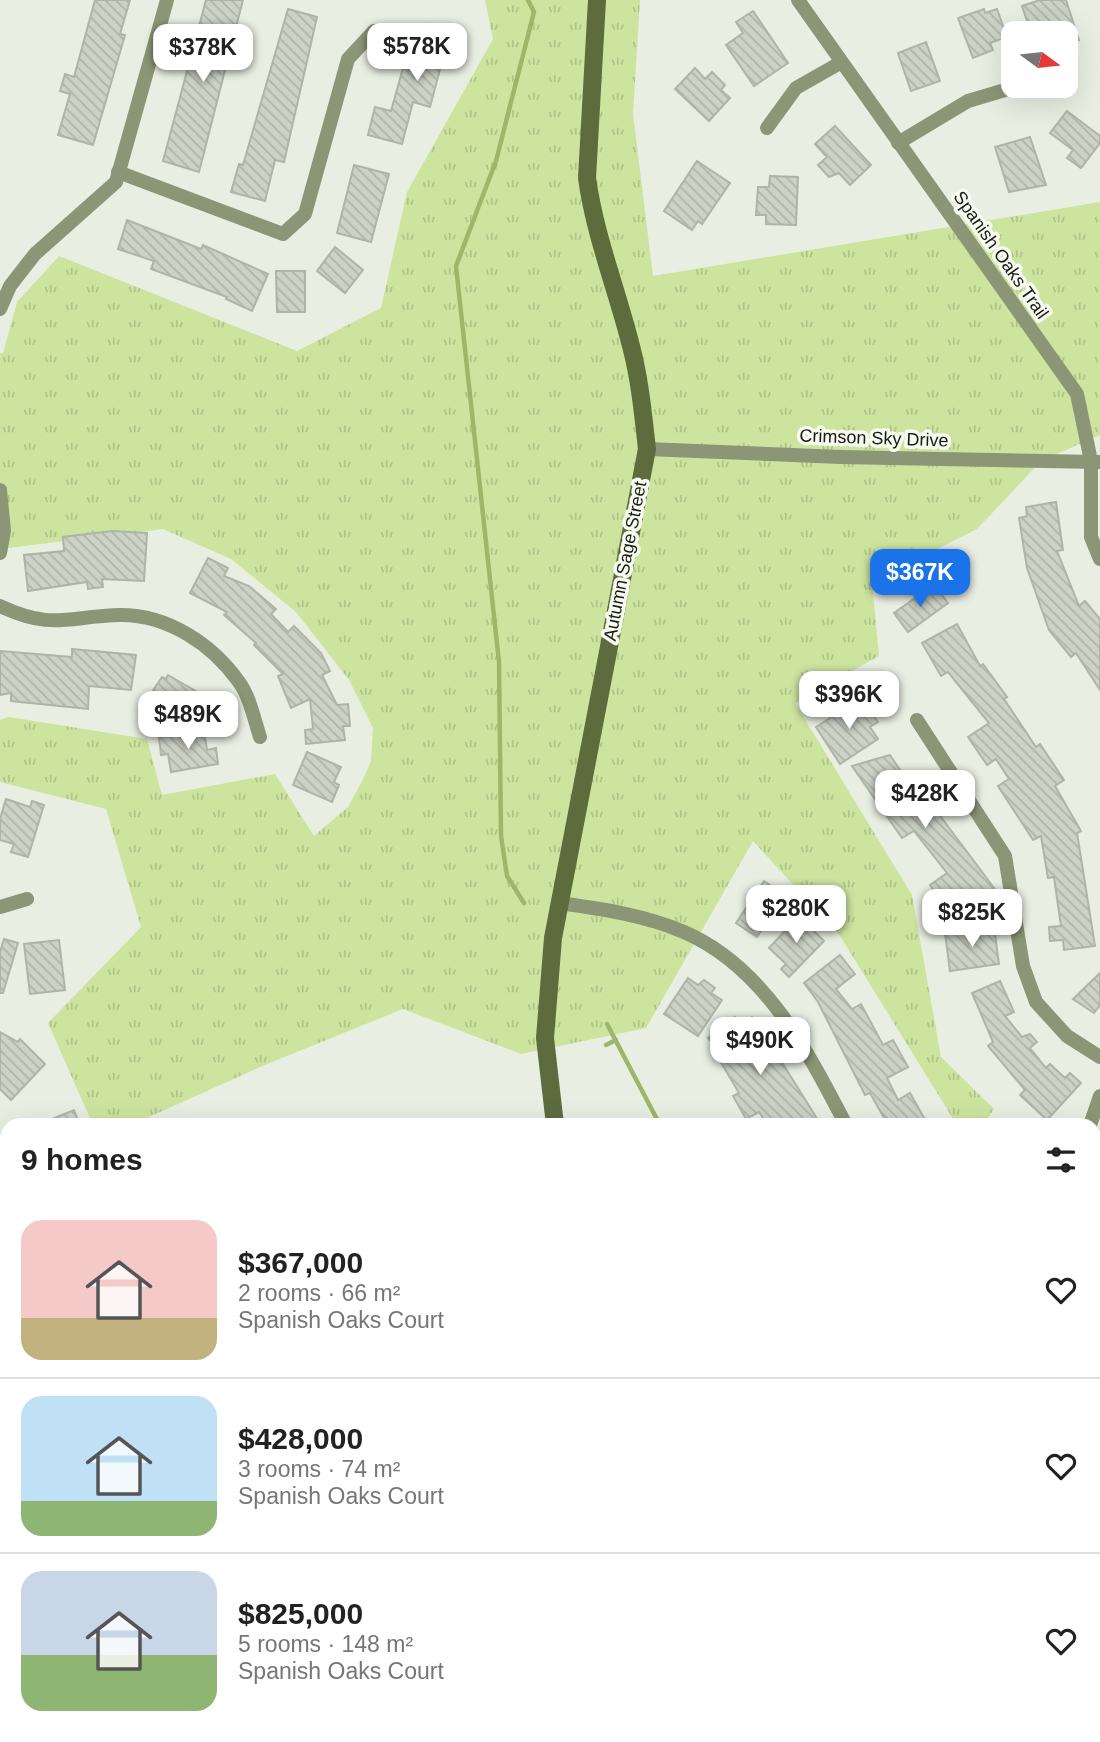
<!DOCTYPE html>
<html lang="en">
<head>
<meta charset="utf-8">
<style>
	body { margin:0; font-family:Arial,sans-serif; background:#f2f2f2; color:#222; height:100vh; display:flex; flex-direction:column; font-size:26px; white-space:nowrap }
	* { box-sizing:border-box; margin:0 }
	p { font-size:23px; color:#767676 }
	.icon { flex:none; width:38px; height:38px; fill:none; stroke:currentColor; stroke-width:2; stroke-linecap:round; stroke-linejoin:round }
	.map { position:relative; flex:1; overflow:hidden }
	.panel { position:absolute; left:0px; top:1118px; width:1101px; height:625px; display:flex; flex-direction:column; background:#fff; border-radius:21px 21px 0 0; box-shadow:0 7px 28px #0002 }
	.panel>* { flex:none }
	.needle { width:46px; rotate:105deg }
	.buttons { position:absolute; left:1001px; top:21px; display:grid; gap:14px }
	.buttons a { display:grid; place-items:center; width:77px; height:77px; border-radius:14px; background:#fff; box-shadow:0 7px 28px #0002; font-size:35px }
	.price { position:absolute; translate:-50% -60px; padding:0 16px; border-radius:14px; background:#fff; color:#222; font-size:23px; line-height:46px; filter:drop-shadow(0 2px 4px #0008) }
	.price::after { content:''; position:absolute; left:50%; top:42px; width:21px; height:16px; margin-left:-10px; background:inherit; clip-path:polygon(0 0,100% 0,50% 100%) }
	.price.active { background:#1a73e8; color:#fff }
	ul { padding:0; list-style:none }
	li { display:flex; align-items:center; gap:21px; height:175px; padding:0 21px }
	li+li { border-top:2px solid #e0e0e0 }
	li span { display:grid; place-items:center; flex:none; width:196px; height:140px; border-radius:21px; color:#555 }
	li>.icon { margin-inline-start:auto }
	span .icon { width:84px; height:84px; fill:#fffc; stroke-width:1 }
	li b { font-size:30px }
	h2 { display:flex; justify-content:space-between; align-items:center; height:84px; padding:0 21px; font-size:30px }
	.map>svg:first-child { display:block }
	.grass { fill:url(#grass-tufts) }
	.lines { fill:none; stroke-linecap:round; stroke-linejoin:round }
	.stream { stroke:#9eb669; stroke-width:4.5 }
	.building { fill:url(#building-back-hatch); stroke:#afb4a8; stroke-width:2 }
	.street { stroke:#8b9676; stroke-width:14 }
	.secondary { stroke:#5d6c3d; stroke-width:18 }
	.labels { text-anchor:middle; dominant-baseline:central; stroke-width:7; stroke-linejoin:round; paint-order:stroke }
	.street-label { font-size:18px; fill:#191a16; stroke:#f7fbef }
</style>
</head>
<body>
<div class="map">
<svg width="1100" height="1742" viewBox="0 0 1100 1742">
	<defs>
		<pattern id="grass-tufts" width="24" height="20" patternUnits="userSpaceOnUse" patternTransform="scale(1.75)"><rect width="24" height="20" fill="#cde49f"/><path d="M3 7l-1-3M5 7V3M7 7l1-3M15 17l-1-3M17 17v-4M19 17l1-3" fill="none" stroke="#afc388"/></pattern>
		<pattern id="building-back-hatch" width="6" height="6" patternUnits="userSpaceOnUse" patternTransform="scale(1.75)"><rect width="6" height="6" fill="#cdd2c6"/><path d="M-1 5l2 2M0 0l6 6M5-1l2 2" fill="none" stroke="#afb4a9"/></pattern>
	</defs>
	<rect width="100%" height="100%" fill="#e9eee2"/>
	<!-- grass -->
	<polygon class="grass" points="485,0 640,0 633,114 653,276 1100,202 1100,435 1041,461 977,529 872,582 879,656 795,703 912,895 941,1057 994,1109 983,1125 957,1125 840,936 753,841 646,1028 521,1054 403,1009 267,1064 131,1125 93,1125 48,1023 141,927 106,809 0,782 0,720 9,717 147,739 162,795 275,774 314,836 348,807 361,783 371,762 373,728 349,680 296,612 231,559 163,529 0,549 0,353 3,353 17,302 59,256 297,351 381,308 407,192 493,39"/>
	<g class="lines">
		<!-- stream -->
		<g class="stream">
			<polyline points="524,903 507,876 501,836 499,662 456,266 496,161 534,12 528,0"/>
			<polyline points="607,1024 660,1125"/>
			<polyline points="606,1045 616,1040"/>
			<polyline points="878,1736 878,1742"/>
		</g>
	</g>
	<!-- building -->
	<g class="building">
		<polygon points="95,0 130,0 120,34 125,35 93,145 58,135 70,94 60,91 65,74 74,77"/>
		<polygon points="206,0 243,0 199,172 163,161"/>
		<polygon points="1040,0 1066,0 1079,40 1066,44 1066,33 1031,33 1022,6"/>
		<polygon points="288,9 317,17 284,162 275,160 265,201 231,192 239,164 243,165"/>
		<polygon points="984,9 985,13 997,9 1007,37 990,43 993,50 973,58 958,18"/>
		<polygon points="753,11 788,63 754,86 726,45 743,33 736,22"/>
		<polygon points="427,24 464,32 456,62 443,58 430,107 413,102 402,144 368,135 375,107 391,111 403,68 415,72"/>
		<polygon points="926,42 940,81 911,91 898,53"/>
		<polygon points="695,68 705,79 712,72 725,85 721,90 730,98 709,121 675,89"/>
		<polygon points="1067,111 1100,136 1100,143 1081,168 1067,158 1073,150 1050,133"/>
		<polygon points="835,126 871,165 850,185 839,173 829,177 818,165 827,157 815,144"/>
		<polygon points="1030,137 1046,185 1009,192 995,147"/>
		<polygon points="697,161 730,183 702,224 698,221 692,230 664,211"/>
		<polygon points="354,165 389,174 371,242 337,233"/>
		<polygon points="770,176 798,177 796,225 766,224 766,215 756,215 758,187 769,187"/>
		<polygon points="127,220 201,249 203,245 268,274 252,311 226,299 227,297 151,269 154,261 118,249"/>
		<polygon points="335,247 363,270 345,293 317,271"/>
		<polygon points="276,271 305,271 305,312 277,312"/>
		<polygon points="1056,502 1063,550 1057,551 1079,606 1085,601 1100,619 1100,690 1076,653 1071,657 1049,630 1027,568 1019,518 1027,516 1026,507"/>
		<polygon points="112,531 147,533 144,581 102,579 103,587 88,589 87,582 28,591 24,555 64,551 63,537"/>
		<polygon points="208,558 228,568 224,576 249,586 276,609 271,614 288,632 294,626 321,653 330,671 322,675 337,705 348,704 350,726 343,726 345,740 306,744 305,730 313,729 310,699 291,708 278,676 283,674 254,645 256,643 224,615 227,612 190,593"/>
		<polygon points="929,588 934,594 939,591 948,603 908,632 894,613"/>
		<polygon points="957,624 980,666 983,664 1007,697 1004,699 1036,747 1040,744 1064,780 1055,786 1081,831 1077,833 1095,946 1064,950 1063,940 1050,941 1049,927 1061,926 1054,877 1048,878 1041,836 1033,840 998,786 1009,779 996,759 987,765 968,737 989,723 948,672 941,676 922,643"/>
		<polygon points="72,649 136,655 131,690 89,686 88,709 11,701 11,693 0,695 0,651 72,657"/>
		<polygon points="168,675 199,693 181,721 148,698 162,677 166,679"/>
		<polygon points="860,699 878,722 870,727 878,739 840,764 816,727"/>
		<polygon points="204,731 207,750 216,748 218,764 171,772 168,754 161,755 159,738"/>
		<polygon points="307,752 341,767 334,782 339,785 332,802 293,785"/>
		<polygon points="890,755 910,785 916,781 919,787 925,783 933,795 929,798 941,817 994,888 967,907 962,901 948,911 930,885 947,873 914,831 902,838 852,766"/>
		<polygon points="6,799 30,807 32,801 44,805 28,857 11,852 14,844 0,840 0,819"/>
		<polygon points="764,881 785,895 757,937 736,923"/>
		<polygon points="799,916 824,941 789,977 781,969 786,964 769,948"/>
		<polygon points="994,927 999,964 950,971 945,933"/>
		<polygon points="4,939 18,943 3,993 0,993 0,952"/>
		<polygon points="59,940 65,990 30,994 24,944"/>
		<polygon points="840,955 855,974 836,989 852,1009 861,1004 883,1045 893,1040 908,1067 887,1078 898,1100 910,1093 928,1125 888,1125 870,1093 865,1095 818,1002 804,983"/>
		<polygon points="1100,973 1100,1005 1094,1013 1073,999"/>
		<polygon points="688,978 698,985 704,980 715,988 711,993 722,1000 698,1036 664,1014"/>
		<polygon points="1000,981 1014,1012 1005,1016 1022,1037 1030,1034 1037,1042 1030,1048 1046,1068 1050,1064 1065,1078 1070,1073 1081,1083 1047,1120 1020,1095 1025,1090 988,1046 993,1042 972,993"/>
		<polygon points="735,1017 741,1025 752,1017 762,1029 754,1036 772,1059 778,1056 821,1125 768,1125 759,1112 746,1119 733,1096 739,1093 719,1059 723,1056 708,1038"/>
		<polygon points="0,1032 18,1042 20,1039 45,1064 11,1100 0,1089"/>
		<polygon points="74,1110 80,1125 38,1125"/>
	</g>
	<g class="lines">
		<!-- street -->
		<g class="street">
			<polyline points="798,0 1077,394 1091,461 1091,537 1100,559"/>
			<polyline points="767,128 796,88 840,63"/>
			<polyline points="898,143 968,101 1005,90"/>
			<polyline points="118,172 283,234 305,214 348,59 374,31"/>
			<polyline points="0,309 10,286 35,254 116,182 167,0"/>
			<polyline points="647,449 841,457 1099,462"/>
			<polyline points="0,490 4,531 0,553"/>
			<path d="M0,606C54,631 67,616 121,615C168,615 212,644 239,682C250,697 254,719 260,737"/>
			<polyline points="917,720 1005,856 1023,966 1036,1002 1067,1036 1100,1057"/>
			<path d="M560,903C602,909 645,915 684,932C765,967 808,1052 846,1125"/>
			<polyline points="0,907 27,899"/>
			<polyline points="1090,1125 1100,1096"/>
			<polyline points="0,1150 7,1168"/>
			<polyline points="0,1733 15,1742"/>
		</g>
		<!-- secondary -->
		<g class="secondary">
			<path d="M555,1125L545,1038L553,938L647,449C643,414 640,380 631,346C617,290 595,236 587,178L597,0"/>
			<polyline points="673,1736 674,1742"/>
		</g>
	</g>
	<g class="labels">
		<!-- street labels -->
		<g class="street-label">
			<text transform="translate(1001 255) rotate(55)">Spanish Oaks Trail</text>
			<text transform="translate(874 438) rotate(2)">Crimson Sky Drive</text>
			<text transform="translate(625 561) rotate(-79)">Autumn Sage Street</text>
		</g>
	</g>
</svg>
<div class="buttons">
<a><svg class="needle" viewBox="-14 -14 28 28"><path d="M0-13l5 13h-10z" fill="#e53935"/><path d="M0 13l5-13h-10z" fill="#767676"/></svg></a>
</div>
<b class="price" style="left:417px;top:83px">$578K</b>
<b class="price" style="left:203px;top:84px">$378K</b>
<b class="price active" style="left:920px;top:609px">$367K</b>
<b class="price" style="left:849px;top:731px">$396K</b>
<b class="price" style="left:188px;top:751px">$489K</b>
<b class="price" style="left:925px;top:830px">$428K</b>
<b class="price" style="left:796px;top:945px">$280K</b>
<b class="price" style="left:972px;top:949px">$825K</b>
<b class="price" style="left:760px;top:1077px">$490K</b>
<section class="panel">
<h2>9 homes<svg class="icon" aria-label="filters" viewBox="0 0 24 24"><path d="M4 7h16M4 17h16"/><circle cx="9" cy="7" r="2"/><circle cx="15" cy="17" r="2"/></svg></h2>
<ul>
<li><span style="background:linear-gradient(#f6c9c9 70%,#c2b280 0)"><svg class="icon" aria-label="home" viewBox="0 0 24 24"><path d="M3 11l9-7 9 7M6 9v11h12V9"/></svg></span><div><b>$367,000</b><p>2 rooms · 66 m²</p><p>Spanish Oaks Court</p></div><svg class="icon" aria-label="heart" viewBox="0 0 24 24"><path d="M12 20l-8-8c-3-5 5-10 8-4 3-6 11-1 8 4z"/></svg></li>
<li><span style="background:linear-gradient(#bfe0f5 75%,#8fb573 0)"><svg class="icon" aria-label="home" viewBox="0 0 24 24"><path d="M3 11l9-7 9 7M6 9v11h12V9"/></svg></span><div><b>$428,000</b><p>3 rooms · 74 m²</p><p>Spanish Oaks Court</p></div><svg class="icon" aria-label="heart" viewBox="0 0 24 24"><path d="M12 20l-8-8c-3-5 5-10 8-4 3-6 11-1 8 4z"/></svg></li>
<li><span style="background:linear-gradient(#c9d6e8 60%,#8fb573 0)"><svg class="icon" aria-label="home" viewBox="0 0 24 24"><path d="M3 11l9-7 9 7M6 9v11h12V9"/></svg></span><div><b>$825,000</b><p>5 rooms · 148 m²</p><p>Spanish Oaks Court</p></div><svg class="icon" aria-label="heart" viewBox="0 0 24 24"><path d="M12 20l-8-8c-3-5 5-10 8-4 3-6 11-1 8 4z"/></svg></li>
</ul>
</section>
</div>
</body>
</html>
